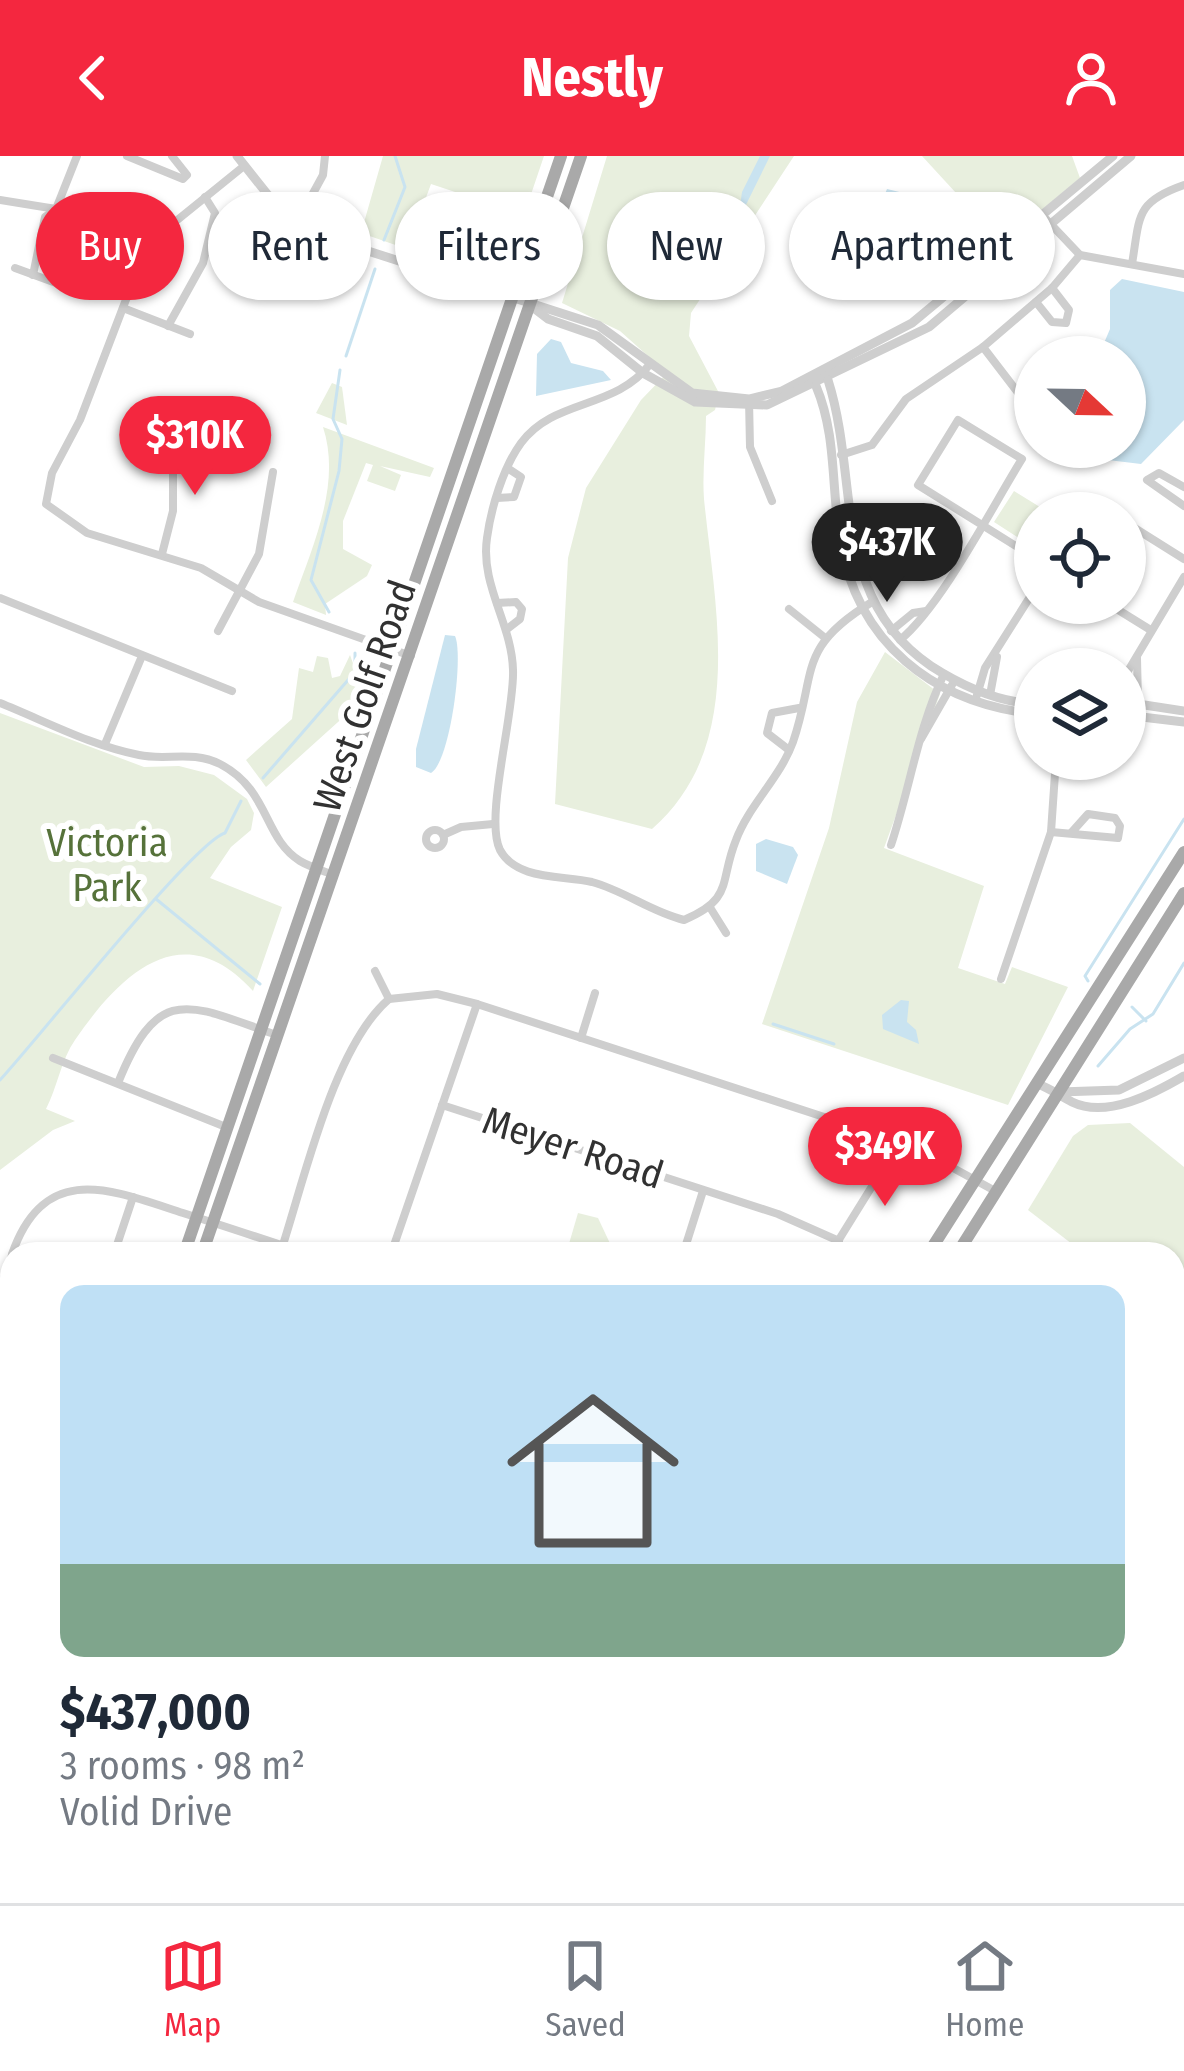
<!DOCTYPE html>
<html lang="en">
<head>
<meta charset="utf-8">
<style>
	body { margin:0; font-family:"Fira Sans Condensed",sans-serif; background:#f2f2f3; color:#1f2937; height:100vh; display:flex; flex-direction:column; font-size:45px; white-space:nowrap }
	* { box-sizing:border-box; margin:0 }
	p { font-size:39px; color:#747a83 }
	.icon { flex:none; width:66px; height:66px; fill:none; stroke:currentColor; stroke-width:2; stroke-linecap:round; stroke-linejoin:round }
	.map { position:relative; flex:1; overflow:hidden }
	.sheet { position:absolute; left:0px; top:1086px; width:1185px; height:663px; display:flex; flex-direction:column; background:#fff; border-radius:36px 36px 0 0; box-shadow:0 3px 9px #0004 }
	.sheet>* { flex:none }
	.banner { position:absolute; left:36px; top:36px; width:1113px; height:108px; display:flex; gap:24px }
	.needle { width:78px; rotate:112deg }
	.controls { position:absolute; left:1014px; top:180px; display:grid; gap:24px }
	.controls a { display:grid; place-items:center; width:132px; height:132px; border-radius:50%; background:#fff; box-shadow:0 3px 9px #0004; font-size:60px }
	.price { position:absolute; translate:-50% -102px; padding:0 27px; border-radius:42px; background:#f4273f; color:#fff; font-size:39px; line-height:78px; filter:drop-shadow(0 3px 6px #0008) }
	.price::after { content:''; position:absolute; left:50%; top:72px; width:36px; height:27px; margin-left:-18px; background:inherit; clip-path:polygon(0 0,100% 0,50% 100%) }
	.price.selected { background:#222; color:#fff }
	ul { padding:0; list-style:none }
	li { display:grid; align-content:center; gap:24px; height:636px; padding:0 60px }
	li span { display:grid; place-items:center; height:372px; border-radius:24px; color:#555 }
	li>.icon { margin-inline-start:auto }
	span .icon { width:216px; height:216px; fill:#fffc; stroke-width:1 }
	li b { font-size:51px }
	.tag { padding:0 42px; border-radius:54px; background:#fff; box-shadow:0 3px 9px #0004; font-size:42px; line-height:108px }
	.tag.selected { background:#f4273f; color:#fff }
	header { display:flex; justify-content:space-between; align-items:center; height:156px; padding:0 60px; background:#f4273f; color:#fff; font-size:54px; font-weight:700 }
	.dock { display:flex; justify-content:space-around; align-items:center; height:168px; border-top:3px solid #e0e1e3; background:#fff; font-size:33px; color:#747a83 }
	.dock a { display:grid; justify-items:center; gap:6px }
	.dock .selected { color:#f4273f }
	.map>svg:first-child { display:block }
	.green { fill:#e8efde }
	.water { fill:#c9e3f0 }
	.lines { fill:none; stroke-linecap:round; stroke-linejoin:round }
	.stream { stroke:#c9e3f0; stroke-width:3 }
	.minor { stroke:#cecece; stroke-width:8 }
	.tertiary { stroke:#cecece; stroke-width:9 }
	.primary { stroke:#a9a9a9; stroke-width:12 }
	.labels { text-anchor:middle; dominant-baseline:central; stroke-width:12; stroke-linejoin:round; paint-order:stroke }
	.street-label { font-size:39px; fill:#313131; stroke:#fff }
	.park-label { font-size:39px; fill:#56723a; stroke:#fff }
</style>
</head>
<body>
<header><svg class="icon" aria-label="back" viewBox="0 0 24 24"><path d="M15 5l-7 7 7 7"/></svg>Nestly<svg class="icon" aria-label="person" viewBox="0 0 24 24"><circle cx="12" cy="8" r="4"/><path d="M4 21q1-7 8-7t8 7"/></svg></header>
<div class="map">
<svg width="1184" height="1747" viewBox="0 0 1184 1747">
	<rect width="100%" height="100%" fill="#fff"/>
	<!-- green -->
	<g class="green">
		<polygon points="383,0 544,0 524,59 431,28 407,93 361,77"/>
		<path d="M607,0H794L691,157L689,180L719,237L715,254L706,260C706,287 702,316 704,343C715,453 747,590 652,673L555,648L568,402L586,332L641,244L667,217L620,175L562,147Z"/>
		<polygon points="922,0 1072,0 1080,22 1002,87"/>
		<polygon points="332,227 342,231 347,269 316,257"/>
		<path d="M323,271L434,312L430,321L380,310L401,319L395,335L367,325L373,309L366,307L343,365V393L372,409L367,420L325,448L326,459L293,446C312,391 342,329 323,271Z"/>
		<polygon points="1014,335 1048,356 1035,357 1035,377 1028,388 994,366"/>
		<polygon points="885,496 940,538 884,692 984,730 958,812 1005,828 1012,811 1068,831 1008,949 762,868 829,672 857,546"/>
		<polygon points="350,499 360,527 348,557 266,631 246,604 292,563 299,512 313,516 317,500 328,502 332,522 340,520"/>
		<path d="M0,557L144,611L179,610L214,619L247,643L254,657L251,674L231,691L210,722L282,751L253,835C183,758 121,817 75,884C61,904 57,932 46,953L75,965L53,974L0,1014Z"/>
		<polygon points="1130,967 1184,1011 1184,1606 1173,1598 1173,1098 1085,1098 1028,1054 1073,980 1088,969"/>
		<polygon points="578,1057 598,1062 615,1098 566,1098"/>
	</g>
	<!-- water -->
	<g class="water">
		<polygon points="760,0 770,0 738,65 742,36"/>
		<path d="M887,33L916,40C921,64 918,79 897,95L882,67L868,74L860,62L881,50L892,60L895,53L883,43Z"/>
		<polygon points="1122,123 1184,136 1184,264 1141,308 1108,304 1096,291 1125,291 1125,201 1098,201 1110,173 1110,134"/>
		<polygon points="551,183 561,186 571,207 603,215 611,224 536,240 537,198"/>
		<path d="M445,479L455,480C464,500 450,606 431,617L416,611V593Z"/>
		<polygon points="766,683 793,691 798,699 787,728 756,715 756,688"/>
		<polygon points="901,844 909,845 907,866 916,874 919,888 883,873 882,859"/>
	</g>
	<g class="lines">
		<!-- stream -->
		<g class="stream">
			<polyline points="384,84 405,31 395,0"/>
			<polyline points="346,200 375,113"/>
			<polyline points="329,456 311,424 339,315 342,283 333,263 340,214"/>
			<polyline points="263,622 355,516 355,497"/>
			<polyline points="156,743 260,828"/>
			<polyline points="1088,825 1085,820 1184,663"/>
			<polyline points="1132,851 1146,865"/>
			<polyline points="773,868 834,888"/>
			<polyline points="1098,910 1130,873 1153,858 1184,807"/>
			<path d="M0,924C38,883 194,686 225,677L241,645"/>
		</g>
		<!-- minor -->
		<g class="minor">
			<polyline points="127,0 183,23 187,19 172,0"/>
			<polyline points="244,10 160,78 135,120 80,264 52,317 46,348 87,377 201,412 259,446 411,500"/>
			<polyline points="0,44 56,53 147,100"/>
			<polyline points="1043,60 1080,99 1184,118"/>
			<polyline points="299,63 323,19 325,0"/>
			<path d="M1132,108C1140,60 1135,46 1184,29"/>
			<polyline points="15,112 67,131 78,128 85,112 40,97"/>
			<polyline points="33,119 45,61 56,53 77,0"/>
			<polyline points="1036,146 1052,166 1066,167 1069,154 1052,132"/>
			<polyline points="123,152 190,178"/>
			<polyline points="168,170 203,107 215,57 205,41"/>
			<polyline points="983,191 1019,238"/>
			<path d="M650,208C615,254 554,242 521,287C503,312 491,352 487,382C480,429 512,468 513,514C515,556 484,662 500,694C517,725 563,719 592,726C625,735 651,756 684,764C734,743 719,726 736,684C749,649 780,622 793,586C817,516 796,492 872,446"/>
			<polyline points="749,244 750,291 772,345"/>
			<polyline points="841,299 872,289 906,243 983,191 1052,132 1080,99"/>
			<polyline points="1184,331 1159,317 1147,324 1184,350"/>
			<polyline points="497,342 514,341 521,321 509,313"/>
			<polyline points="1083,357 1090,345 1111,357"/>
			<polyline points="1125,366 1184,403"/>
			<polyline points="162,398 173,355 173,280"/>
			<polyline points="0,442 232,535"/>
			<polyline points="497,447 516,446 522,453 520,463 507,473"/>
			<polyline points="1107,447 1149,473"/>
			<polyline points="789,453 824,481"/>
			<polyline points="218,475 259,398 273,316"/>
			<polyline points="891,475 913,457 926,455"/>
			<path d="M900,484C942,449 991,353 1022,303L958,264L918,329L1035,402"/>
			<polyline points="1125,535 1128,515 1184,421"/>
			<polyline points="977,539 985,512 1035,433"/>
			<polyline points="990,539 997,501"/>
			<path d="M0,547C45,565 92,590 139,599C166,605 192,594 220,608C270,634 263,682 300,705C310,711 324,715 334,719"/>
			<polyline points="1131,559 1138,545 1137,502"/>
			<polyline points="921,583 952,529"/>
			<polyline points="105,588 142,500"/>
			<polyline points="789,594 767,577 772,557 799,552"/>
			<polyline points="1056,613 1089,614 1099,603"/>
			<circle cx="435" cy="683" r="9"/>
			<polyline points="1051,676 1118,682 1120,670 1115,662 1088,658 1071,677"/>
			<polyline points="443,679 461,671 493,668"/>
			<path d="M891,689C910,632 918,572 944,518"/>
			<polyline points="711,753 726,777"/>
			<polyline points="1001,823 1051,676 1056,603"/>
			<polyline points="389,843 437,838 477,848 913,990 997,1036"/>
			<polyline points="581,882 595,837"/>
			<polyline points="53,902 226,971"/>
			<path d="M118,927C159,825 189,849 277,879"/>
			<polyline points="442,949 778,1058 839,1085"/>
			<path d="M12,1098C45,1004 112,1034 183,1057C224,1070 266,1084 308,1098"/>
			<polyline points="114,1098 133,1041"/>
			<path d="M280,1098C304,1026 333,891 389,843L375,815"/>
			<polyline points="391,1098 477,848"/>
			<polyline points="683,1098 703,1035"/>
			<polyline points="830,1098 884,1011 894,985"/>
			<polyline points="0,1134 12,1099"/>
			<polyline points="0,1296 12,1284"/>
			<polyline points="0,1331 12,1352"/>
			<polyline points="0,1440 12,1408"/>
			<polyline points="935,1737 950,1747"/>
			<polyline points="773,1747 777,1737"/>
			<polyline points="867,1747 868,1737"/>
			<polyline points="1150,1747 1153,1737"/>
		</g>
		<!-- tertiary -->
		<g class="tertiary">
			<polyline points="237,0 268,39 337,85 598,169 692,237 749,243 782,235 912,167 1113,0"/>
			<polyline points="531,150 548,163 597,180 643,217 695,246 767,249 929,171 1131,0"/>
			<path d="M828,224C860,324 830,442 931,510C962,530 999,546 1035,548"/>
			<path d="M816,230C837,280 831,331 840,383C857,487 933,547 1035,558"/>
			<polyline points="1125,546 1184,555"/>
			<polyline points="1125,559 1184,566"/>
			<path d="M1038,928C1051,933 1060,940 1072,946C1107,963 1155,937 1184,920"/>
			<polyline points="1060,936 1119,934 1184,902"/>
		</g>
		<!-- primary -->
		<g class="primary">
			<polyline points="184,1098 561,0"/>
			<polyline points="202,1098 581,0"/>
			<polyline points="928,1098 1184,696"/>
			<polyline points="957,1098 1184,737"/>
			<polyline points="0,1645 12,1609"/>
			<polyline points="0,1710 12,1673"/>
			<polyline points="492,1747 500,1737"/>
			<polyline points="521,1747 528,1737"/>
		</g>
	</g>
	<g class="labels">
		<!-- street labels -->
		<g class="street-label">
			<text transform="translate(365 540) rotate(-71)">West Golf Road</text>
			<text transform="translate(573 992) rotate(18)">Meyer Road</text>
		</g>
		<!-- park labels -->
		<g class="park-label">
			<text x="107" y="687">Victoria<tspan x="107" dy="45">Park</tspan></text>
		</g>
	</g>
</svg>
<div class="controls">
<a><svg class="needle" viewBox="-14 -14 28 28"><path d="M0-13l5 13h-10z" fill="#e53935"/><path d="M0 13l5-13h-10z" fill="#747a83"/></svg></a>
<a><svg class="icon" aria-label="locate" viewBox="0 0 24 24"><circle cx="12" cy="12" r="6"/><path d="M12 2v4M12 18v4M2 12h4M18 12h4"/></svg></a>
<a><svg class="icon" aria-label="layers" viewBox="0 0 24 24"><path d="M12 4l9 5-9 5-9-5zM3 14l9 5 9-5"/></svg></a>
</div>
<b class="price" style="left:195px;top:342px">$310K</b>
<b class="price selected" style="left:887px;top:449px">$437K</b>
<b class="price" style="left:885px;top:1053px">$349K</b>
<div class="banner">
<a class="tag selected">Buy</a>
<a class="tag">Rent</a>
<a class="tag">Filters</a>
<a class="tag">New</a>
<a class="tag">Apartment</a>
</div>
<section class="sheet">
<ul>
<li><span style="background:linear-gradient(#bfe0f5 75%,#7fa58c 0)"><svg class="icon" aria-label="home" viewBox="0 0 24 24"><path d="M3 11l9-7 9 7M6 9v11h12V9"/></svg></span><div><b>$437,000</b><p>3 rooms · 98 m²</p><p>Volid Drive</p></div></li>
</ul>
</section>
</div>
<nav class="dock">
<a class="selected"><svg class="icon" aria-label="map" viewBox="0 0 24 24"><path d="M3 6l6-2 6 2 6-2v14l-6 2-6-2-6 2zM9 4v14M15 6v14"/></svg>Map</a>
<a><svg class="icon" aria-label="saved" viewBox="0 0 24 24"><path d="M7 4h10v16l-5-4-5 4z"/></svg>Saved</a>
<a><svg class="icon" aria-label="home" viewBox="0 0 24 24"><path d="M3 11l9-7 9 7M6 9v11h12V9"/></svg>Home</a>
</nav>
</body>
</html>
